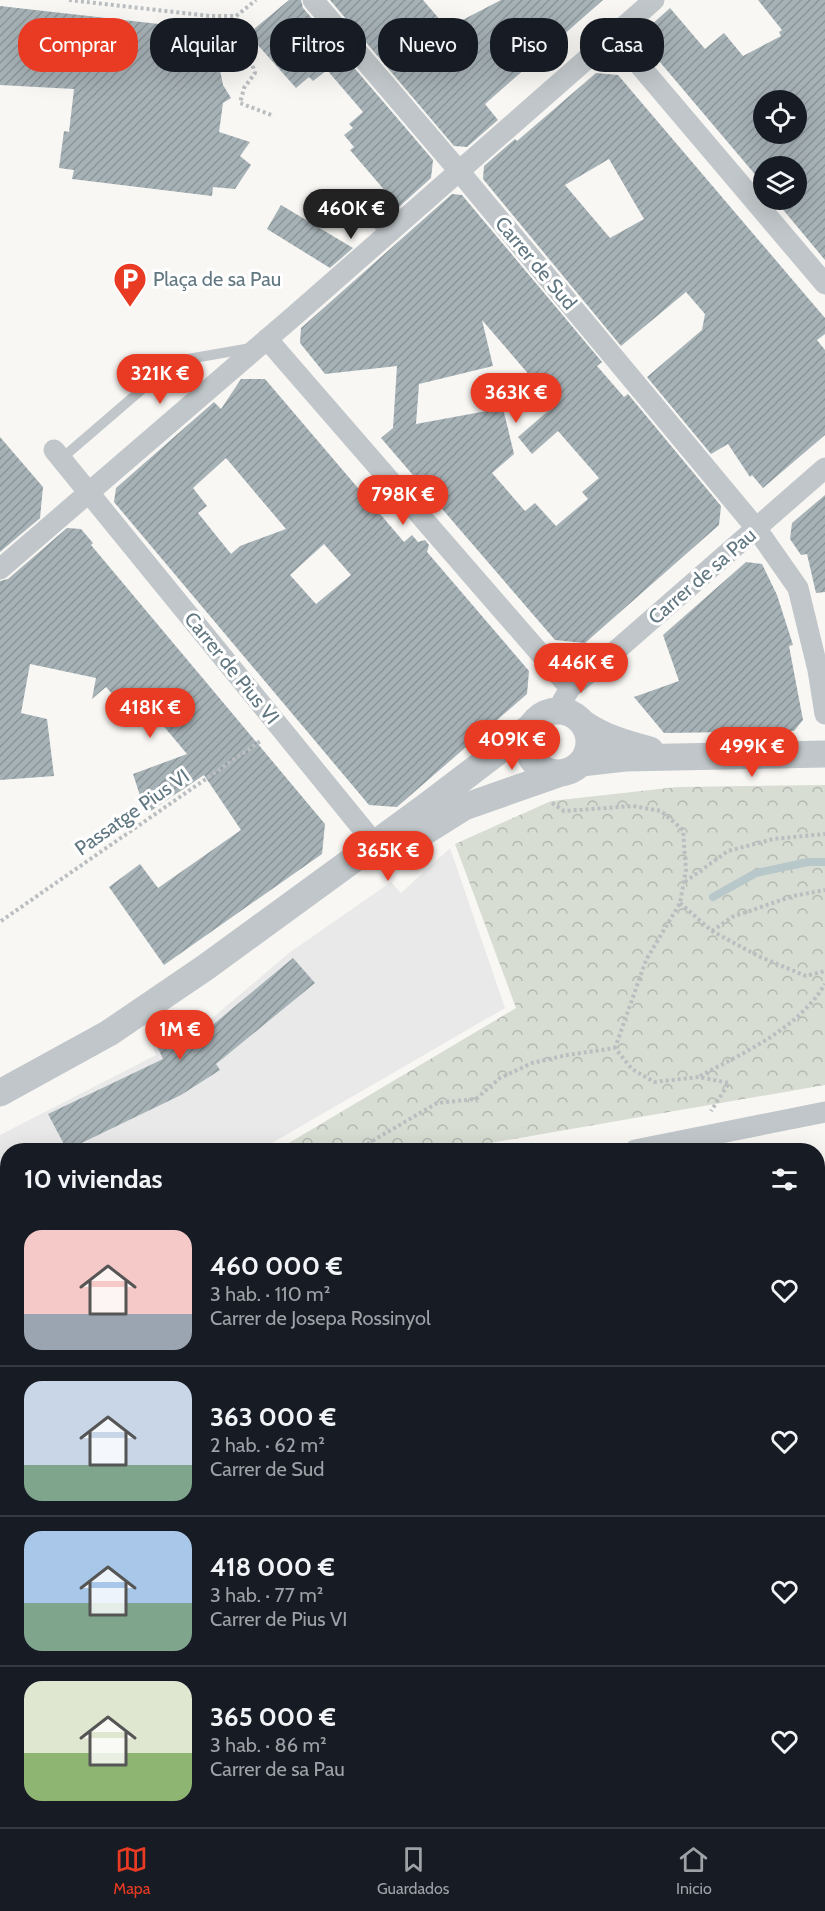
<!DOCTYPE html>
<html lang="es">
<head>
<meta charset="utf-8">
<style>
	body { margin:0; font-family:Cabin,sans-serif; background:#242831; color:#f1f3f6; height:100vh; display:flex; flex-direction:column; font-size:22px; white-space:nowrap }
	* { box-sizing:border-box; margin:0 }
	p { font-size:20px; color:#9ea1a6 }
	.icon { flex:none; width:33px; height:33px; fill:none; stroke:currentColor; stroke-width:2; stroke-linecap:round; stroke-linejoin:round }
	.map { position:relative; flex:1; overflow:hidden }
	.side { position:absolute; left:0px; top:1143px; width:825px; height:684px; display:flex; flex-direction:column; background:#171b24; border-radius:24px 24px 0 0; box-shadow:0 6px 24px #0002 }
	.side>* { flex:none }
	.hud { position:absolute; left:18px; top:18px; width:789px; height:54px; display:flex; gap:12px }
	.fabs { position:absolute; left:753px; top:90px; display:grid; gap:12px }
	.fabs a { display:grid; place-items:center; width:54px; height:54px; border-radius:50%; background:#171b24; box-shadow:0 6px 24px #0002; font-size:30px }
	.price { position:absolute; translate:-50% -51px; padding:0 14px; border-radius:21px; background:#e93b23; color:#fff; font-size:20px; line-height:39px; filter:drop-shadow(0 2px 3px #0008) }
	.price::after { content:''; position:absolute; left:50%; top:36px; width:18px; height:14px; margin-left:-9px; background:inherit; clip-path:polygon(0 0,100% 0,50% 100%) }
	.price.selected { background:#222; color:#fff }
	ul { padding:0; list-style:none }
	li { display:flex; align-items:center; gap:18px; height:150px; padding:0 24px }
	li+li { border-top:2px solid #363941 }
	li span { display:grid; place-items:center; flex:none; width:168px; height:120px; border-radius:18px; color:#555 }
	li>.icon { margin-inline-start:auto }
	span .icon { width:72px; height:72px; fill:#fffc; stroke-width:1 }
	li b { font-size:26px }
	h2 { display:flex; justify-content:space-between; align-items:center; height:72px; padding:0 24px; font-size:26px }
	.chip { padding:0 21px; border-radius:24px; background:#171b24; box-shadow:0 6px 24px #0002; font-size:21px; line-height:54px }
	.chip.selected { background:#e93b23; color:#fff }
	.tab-bar { display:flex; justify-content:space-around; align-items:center; height:84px; border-top:2px solid #363941; background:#171b24; font-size:16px; color:#9ea1a6 }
	.tab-bar a { display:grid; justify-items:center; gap:3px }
	.tab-bar .selected { color:#e93b23 }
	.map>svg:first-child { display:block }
	.built { fill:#e8e9e8 }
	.forest { fill:url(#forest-crowns) }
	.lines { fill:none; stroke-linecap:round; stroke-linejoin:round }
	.stream { stroke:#b8c7ca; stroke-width:8 }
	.building { fill:url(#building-hatch); fill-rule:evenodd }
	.path { stroke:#babec0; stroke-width:4; stroke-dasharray:3 3; stroke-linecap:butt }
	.service { stroke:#c0c6c9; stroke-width:10 }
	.minor { stroke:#c0c6c9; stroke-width:21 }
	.tertiary { stroke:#c0c6c9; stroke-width:27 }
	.labels { text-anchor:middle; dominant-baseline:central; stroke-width:6; stroke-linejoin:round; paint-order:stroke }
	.street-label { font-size:20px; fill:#617781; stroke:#fff }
	.poi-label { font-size:20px; fill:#617781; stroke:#fff; text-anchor:start }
</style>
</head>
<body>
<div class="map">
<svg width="825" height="1827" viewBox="0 0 825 1827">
	<defs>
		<pattern id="forest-crowns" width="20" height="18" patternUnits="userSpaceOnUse" patternTransform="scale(1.5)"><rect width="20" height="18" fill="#d8ddd3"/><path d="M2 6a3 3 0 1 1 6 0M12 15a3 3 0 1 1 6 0" fill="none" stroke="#b3b8b1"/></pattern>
		<pattern id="building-hatch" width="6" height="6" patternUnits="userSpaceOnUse" patternTransform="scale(1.5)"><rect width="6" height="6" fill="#a7b2b7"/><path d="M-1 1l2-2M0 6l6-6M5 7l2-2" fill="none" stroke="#8b969a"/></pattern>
	</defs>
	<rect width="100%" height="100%" fill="#f8f7f4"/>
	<!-- built -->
	<polygon class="built" points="450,848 505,1008 260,1150 8,1150 7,1287 0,1291 0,1135 156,1055 152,1044 199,1011 210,1020 289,953 391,882 401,893"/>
	<!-- forest -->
	<polygon class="forest" points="825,785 825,1085 490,1143 477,1150 277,1150 516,1008 455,844 551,801 677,787"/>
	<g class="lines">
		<!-- stream -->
		<polyline class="stream" points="713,897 756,873 808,862 825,862"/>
	</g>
	<!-- building -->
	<g class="building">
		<polygon points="289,0 301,0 303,8 433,160 431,178 399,207 350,150 354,147 344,135 353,128 349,124 363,112 327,70 313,81 309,77 296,88 248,34"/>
		<polygon points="330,0 423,0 447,28 501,0 603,0 485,104 498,120 467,147 454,146"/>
		<path d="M758,0H825V260L775,200H796V166H764V185L648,48L650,26L670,8L705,49L724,33L743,56L781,36L779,32L782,30ZM764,100H796V134H764Z"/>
		<polygon points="0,6 212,30 223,85 231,98 223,103 219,132 250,142 240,156 251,165 235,189 213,187 212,196 72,179 74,170 59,168 64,131 69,132 74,89 0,85"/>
		<path d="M596,73L618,75L825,318V334L817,340L825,350V435L763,488L752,475L750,477L728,444L711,454L647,377L702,330L705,314L686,292L621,346L483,179L484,166L515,139L517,141ZM609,159L644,219L610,238L565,185Z"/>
		<path d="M452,194L462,195L602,362L597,366L624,397L628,394L721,506L719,525L585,643L555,640L381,438L393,428L397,366L325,374L300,343L301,328ZM482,320L555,405L518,437L532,454L558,431L599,478L582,492L588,499L556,526L535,503L525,511L492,473L514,454L503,408L416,424L419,384L493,366Z"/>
		<polygon points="281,205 353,248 330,268 267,229"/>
		<path d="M241,379H265L404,542L412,535L418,542L425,540L429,545L427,552L529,671L527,694L397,807L369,805L114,502L116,488L214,402L221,409ZM226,458L286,529L240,546L231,554L198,513L207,506L193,488ZM324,544L351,575L316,604L290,575Z"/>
		<polygon points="0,437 43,487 40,518 0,552"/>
		<polygon points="825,495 825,592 816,593 807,554 801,555 790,539 792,523"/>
		<polygon points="67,528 81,529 93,543 91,545 325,824 322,854 164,965 109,887 140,864 158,888 241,830 204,775 146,814 133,774 187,754 135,692 121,704 106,687 92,699 96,678 30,664 21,713 47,719 54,776 0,780 0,581 8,579"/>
		<polygon points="746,562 762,564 777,595 793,645 789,646 803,720 794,731 664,733 634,697 679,681 663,635"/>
		<polygon points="293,958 315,983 216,1064 220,1070 181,1095 67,1150 48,1114 163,1059 156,1044 198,1015 209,1028"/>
	</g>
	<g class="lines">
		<!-- path -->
		<g class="path">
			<polyline points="69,0 210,16 236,16 256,0"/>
			<polyline points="209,24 240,27 255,73 244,88 240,103 274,116"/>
			<polyline points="552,803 564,811 633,806 661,811 683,830 686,870 680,903 646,960 615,1048"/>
			<polyline points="685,882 728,851 773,839 825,834"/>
			<polyline points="680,903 712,931 758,956 806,976 825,971"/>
			<polyline points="1,921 262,740"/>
			<polyline points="712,931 732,917 793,896 825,890"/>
			<path d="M700,1076C745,1052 798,1029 825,984"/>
			<polyline points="357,1150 437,1103 476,1099 500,1078 532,1063 567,1055 615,1048 632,1069 654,1082 699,1077 729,1083 711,1111"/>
			<polyline points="0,1437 8,1435"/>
		</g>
		<!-- service -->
		<g class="service">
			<polyline points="375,222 388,234"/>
			<polyline points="61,459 154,379 171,362 251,348"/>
		</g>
		<!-- minor -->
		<g class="minor">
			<polyline points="313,0 459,171 756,528 798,588 818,670 825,714"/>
			<polyline points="613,34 825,284"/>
			<polyline points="267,339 570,688"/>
			<polyline points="54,450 375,844"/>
			<polyline points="0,569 294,316 654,0"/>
			<polyline points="557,711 570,688 603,662 825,468"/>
			<polyline points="635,1150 825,1112"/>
			<polyline points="818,1264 825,1262"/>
			<polyline points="818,1602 825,1603"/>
		</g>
		<!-- tertiary -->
		<g class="tertiary">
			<circle cx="558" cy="742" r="31"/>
			<path d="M583,723C603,737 626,744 650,750"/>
			<polyline points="581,763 625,758 825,754"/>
			<polyline points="394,851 464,807 558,774"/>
			<polyline points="0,1093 109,1033 206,967 424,808 529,728"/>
		</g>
	</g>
	<!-- icons -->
	<defs>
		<g id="parking-pin" transform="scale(1.725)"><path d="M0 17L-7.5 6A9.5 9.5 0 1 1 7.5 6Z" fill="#e93b23" stroke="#fff"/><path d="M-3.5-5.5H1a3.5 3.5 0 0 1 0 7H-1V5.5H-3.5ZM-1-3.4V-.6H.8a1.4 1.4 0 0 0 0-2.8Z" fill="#fff"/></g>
	</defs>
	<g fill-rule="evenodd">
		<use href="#parking-pin" x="130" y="279"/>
	</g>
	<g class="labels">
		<!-- street labels -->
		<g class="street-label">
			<text transform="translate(536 263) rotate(50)">Carrer de Sud</text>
			<text transform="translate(702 576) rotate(-41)">Carrer de sa Pau</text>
			<text transform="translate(232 668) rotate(51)">Carrer de Pius VI</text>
			<text transform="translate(132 812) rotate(-35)">Passatge Pius VI</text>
		</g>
		<!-- poi labels -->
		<g class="poi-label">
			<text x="153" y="279">Plaça de sa Pau</text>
		</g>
	</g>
</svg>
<div class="fabs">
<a><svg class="icon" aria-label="locate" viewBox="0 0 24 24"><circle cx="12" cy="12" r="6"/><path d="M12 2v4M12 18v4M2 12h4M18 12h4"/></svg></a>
<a><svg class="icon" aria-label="layers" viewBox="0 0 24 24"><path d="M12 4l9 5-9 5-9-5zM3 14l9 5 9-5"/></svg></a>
</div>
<b class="price selected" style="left:351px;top:240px">460K €</b>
<b class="price" style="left:160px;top:405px">321K €</b>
<b class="price" style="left:516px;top:424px">363K €</b>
<b class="price" style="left:403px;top:526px">798K €</b>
<b class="price" style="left:581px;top:694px">446K €</b>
<b class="price" style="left:150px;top:739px">418K €</b>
<b class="price" style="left:512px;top:771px">409K €</b>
<b class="price" style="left:752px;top:778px">499K €</b>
<b class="price" style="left:388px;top:882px">365K €</b>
<b class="price" style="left:180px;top:1061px">1M €</b>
<div class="hud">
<a class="chip selected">Comprar</a>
<a class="chip">Alquilar</a>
<a class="chip">Filtros</a>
<a class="chip">Nuevo</a>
<a class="chip">Piso</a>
<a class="chip">Casa</a>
</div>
<section class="side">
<h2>10 viviendas<svg class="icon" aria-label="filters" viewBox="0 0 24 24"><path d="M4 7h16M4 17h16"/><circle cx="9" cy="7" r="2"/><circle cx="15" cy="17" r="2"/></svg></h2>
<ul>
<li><span style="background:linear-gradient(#f6c9c9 70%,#9aa5b1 0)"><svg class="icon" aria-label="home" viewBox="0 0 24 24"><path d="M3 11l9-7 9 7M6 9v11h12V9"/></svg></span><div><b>460 000 €</b><p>3 hab. · 110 m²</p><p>Carrer de Josepa Rossinyol</p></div><svg class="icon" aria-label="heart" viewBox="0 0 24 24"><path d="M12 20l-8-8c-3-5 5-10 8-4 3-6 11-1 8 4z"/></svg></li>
<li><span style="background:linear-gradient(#c9d6e8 70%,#7fa58c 0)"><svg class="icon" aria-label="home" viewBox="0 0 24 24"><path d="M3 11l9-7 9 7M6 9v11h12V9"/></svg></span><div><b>363 000 €</b><p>2 hab. · 62 m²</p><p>Carrer de Sud</p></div><svg class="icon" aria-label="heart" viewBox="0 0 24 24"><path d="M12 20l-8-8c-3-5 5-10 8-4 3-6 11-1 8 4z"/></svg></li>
<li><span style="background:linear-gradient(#a9c7e8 60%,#7fa58c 0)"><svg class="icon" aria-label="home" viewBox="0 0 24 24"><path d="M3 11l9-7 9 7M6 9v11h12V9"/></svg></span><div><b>418 000 €</b><p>3 hab. · 77 m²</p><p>Carrer de Pius VI</p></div><svg class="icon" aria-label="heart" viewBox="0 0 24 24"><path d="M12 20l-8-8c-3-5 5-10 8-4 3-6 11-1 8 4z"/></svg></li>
<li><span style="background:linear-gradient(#dfe7d0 60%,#8fb573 0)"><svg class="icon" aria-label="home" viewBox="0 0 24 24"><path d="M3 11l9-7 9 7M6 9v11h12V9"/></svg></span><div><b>365 000 €</b><p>3 hab. · 86 m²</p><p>Carrer de sa Pau</p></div><svg class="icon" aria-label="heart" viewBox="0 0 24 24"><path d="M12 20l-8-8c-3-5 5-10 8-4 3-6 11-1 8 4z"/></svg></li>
</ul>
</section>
</div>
<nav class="tab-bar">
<a class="selected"><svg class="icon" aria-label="map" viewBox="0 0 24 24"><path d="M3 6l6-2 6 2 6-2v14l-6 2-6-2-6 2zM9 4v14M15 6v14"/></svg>Mapa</a>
<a><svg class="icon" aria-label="saved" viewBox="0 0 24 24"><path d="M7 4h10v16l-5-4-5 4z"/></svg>Guardados</a>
<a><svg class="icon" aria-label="home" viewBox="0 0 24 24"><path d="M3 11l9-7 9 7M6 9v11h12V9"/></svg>Inicio</a>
</nav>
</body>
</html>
